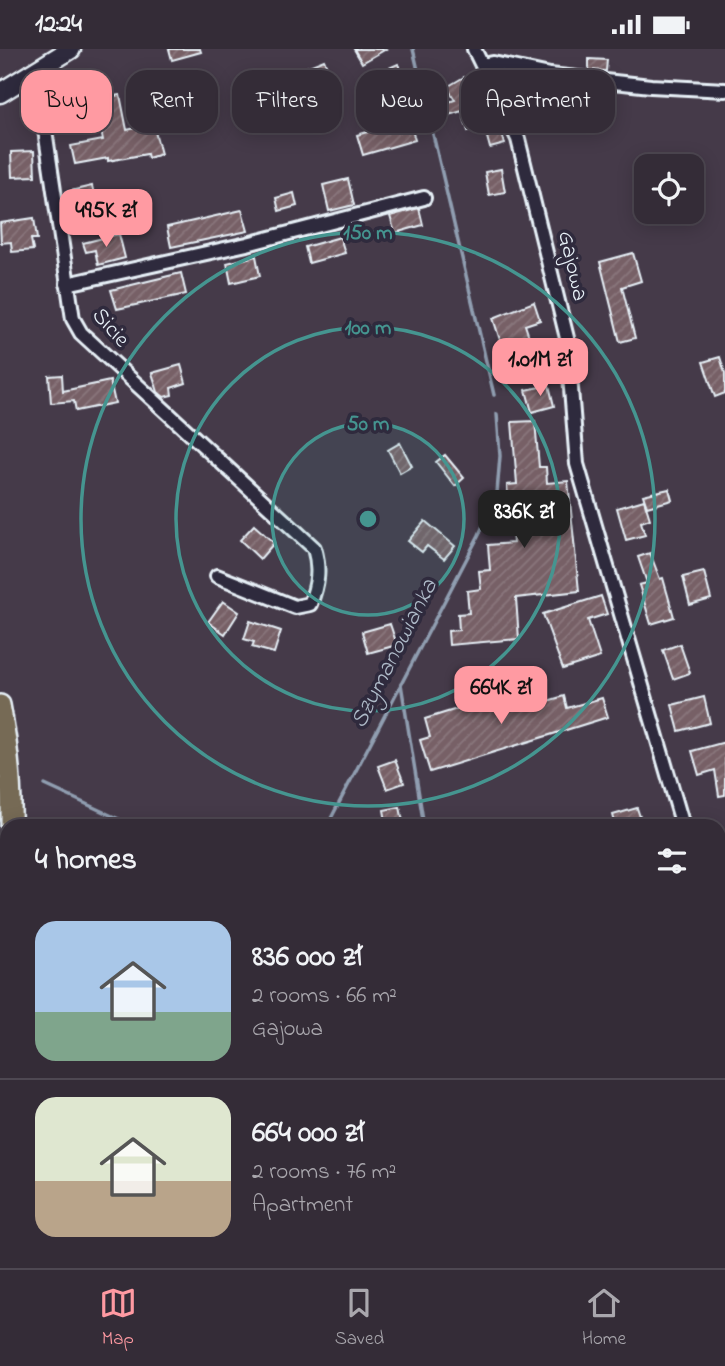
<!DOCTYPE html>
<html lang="en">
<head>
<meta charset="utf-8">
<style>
	body { margin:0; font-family:"Indie Flower",sans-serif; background:#3f3842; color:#f1f3f6; height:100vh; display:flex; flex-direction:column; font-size:26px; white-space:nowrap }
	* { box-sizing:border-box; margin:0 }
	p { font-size:23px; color:#a9a7ad }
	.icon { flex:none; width:38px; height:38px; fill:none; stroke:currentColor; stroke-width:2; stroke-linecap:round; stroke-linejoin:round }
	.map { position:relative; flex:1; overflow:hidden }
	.details { position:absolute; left:0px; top:770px; width:726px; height:450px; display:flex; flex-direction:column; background:#342c37; border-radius:21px 21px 0 0; box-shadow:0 4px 18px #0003,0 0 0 2px #4e4852 }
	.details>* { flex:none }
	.guide { position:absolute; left:21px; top:21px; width:684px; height:63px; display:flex; gap:14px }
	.controls { position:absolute; left:634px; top:105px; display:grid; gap:14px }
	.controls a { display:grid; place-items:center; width:70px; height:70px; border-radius:14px; background:#342c37; box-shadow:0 4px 18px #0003,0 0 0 2px #4e4852; font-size:35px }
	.price { position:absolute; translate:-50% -60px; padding:0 16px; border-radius:14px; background:#ff9aa2; color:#111; font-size:23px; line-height:46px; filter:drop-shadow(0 2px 4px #0008) }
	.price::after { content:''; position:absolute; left:50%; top:42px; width:21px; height:16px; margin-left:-10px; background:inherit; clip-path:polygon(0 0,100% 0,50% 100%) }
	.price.current { background:#222; color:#fff }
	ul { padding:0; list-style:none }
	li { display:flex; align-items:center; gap:21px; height:175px; padding:0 35px }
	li+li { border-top:2px solid #4e4852 }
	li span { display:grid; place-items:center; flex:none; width:196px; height:140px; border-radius:21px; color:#555 }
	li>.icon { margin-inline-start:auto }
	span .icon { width:84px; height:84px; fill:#fffc; stroke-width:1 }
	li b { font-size:30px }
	h2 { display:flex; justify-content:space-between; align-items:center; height:84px; padding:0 35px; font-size:30px }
	.pill { padding:0 24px; border-radius:21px; background:#342c37; box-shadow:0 4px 18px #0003,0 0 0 2px #4e4852; font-size:24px; line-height:63px }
	.pill.current { background:#ff9aa2; color:#111 }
	.status { display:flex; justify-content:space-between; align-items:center; height:49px; padding:0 35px; background:#342c37; direction:ltr }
	.status svg { height:19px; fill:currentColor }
	.dock { display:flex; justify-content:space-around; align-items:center; height:98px; border-top:2px solid #4e4852; background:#342c37; font-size:19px; color:#a9a7ad }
	.dock a { display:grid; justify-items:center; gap:4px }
	.dock .current { color:#ff9aa2 }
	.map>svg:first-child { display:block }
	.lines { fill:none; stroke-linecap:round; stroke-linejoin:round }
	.stream { stroke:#909eb1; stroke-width:3.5 }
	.building { fill:url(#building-hatch); stroke:#e8f1f8; stroke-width:2 }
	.street-casing { stroke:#e8f1f8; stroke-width:18 }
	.secondary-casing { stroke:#e8f1f8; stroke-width:23 }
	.primary-casing { stroke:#e8f1f8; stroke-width:24 }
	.street { stroke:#2f2a3d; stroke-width:12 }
	.secondary { stroke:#2f2a3d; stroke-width:18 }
	.primary { stroke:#766a55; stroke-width:19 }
	.ring { fill:none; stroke:#459590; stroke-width:3.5 }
	.labels { text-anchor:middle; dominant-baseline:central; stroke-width:7; stroke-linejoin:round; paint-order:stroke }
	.street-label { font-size:23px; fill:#e8f1f8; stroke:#2f2a3d }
	.water-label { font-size:24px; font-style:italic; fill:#aebac8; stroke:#2f2a3d }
	.centre { fill:#459590; stroke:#2f2a3d; stroke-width:3.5 }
	.ring-label { font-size:21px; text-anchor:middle; font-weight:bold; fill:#459590; stroke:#2f2a3d; stroke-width:7; stroke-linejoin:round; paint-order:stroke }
</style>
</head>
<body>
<div class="status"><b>12:24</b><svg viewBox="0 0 49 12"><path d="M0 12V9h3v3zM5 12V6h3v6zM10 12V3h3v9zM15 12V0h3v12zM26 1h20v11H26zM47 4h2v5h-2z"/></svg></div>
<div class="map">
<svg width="725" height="1219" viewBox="0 0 725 1219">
	<defs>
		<pattern id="building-hatch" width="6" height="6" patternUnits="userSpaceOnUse" patternTransform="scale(1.75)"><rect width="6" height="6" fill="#776066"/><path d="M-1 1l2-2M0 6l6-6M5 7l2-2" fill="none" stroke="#8a777d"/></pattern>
	</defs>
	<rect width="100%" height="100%" fill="#453a49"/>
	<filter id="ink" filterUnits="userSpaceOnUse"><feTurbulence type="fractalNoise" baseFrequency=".0143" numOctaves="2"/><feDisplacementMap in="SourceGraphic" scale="14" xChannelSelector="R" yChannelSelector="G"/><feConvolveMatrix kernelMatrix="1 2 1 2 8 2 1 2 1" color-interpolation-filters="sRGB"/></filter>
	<g filter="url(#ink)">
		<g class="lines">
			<!-- stream -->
			<g class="stream">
				<polyline points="413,0 494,346"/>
				<polyline points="401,635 424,777"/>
				<polyline points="45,736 134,777"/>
				<polyline points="327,777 479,486 497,444 500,407 497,365"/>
				<polyline points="0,986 7,988"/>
				<polyline points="0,1045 7,1041"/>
			</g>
		</g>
		<!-- building -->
		<g class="building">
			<polygon points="169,0 200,0 201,3 172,11"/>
			<polygon points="354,0 386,0 362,14"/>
			<polygon points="589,10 607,11 606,22 589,21"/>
			<polygon points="324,11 332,29 307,40 299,21"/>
			<polygon points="398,15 412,47 396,54 392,44 369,54 362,36 384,26 382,22"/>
			<polygon points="464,28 483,59 488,58 495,80 500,78 505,95 490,99 484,77 468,82 462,62 439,69 436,57 455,51 447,38"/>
			<polygon points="265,40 275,57 253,70 243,53"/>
			<polygon points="552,44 562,71 535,81 526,54"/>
			<polygon points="80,46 82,53 120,46 127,81 153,75 161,105 148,109 147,105 108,112 108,109 75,115 71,97 103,91 98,68 65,75 60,51"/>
			<polygon points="188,49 194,74 179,78 178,69 170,71 166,54"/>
			<polygon points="409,71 415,91 363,106 357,86"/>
			<polygon points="34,102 35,127 12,128 11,103"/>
			<polygon points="501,120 505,143 489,146 485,123"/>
			<polygon points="348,130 354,156 329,162 323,136"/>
			<polygon points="92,137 98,163 86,165 88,175 69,180 67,170 72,169 66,143"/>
			<polygon points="294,144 297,157 279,162 276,149"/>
			<polygon points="419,159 423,176 395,184 390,167"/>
			<polygon points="242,161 248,182 171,198 167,178"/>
			<polygon points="34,169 37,190 31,190 33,201 12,203 11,193 1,194 0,174"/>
			<polygon points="119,185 125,209 98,216 95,201 86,203 83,194"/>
			<polygon points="340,188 345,204 309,214 305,198"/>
			<polygon points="633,204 641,232 622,238 635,289 620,293 600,213"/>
			<polygon points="256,207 260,227 231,234 227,214"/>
			<polygon points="181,224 186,245 117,260 111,241"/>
			<polygon points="534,253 540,271 525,276 534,302 506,310 493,269"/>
			<polygon points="720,308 725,324 725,344 715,348 703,313"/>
			<polygon points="181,316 186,334 171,339 172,346 164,348 158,343 152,324"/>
			<polygon points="62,326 63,342 110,332 115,354 76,362 74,352 51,354 49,327"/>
			<polygon points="549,336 554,357 532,363 526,341"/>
			<polygon points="535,372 539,418 546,418 547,434 568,432 579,542 516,549 519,590 449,596 448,582 459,581 458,565 469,564 467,542 481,540 479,522 490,521 488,496 513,494 507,436 517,435 512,373"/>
			<polygon points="400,394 412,417 400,424 388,401"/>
			<polygon points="445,406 464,429 455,437 436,413"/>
			<polygon points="669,440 672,451 647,458 643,446"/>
			<polygon points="644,451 650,470 641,473 645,486 626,491 617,459"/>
			<polygon points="425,472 455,497 444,510 427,497 422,503 408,492"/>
			<polygon points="254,476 274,494 260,510 240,491"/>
			<polygon points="650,504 660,530 663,529 674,568 651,575 639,536 647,534 638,508"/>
			<polygon points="704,523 711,550 690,556 683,528"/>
			<polygon points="601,547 607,565 588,571 600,608 563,620 543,565"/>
			<polygon points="223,552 239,563 225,585 208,573"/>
			<polygon points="250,572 281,582 274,604 252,598 254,593 244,590"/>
			<polygon points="390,575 397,596 368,604 362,583"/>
			<polygon points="680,595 690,624 673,630 663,601"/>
			<polygon points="528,638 534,656 564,647 567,659 602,649 608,668 430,723 420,691 430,688 425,670"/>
			<polygon points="704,648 710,674 679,682 672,656"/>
			<polygon points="725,693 725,746 719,747 715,721 699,726 692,702"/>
			<polygon points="395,711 404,734 387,740 378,717"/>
			<polygon points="400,758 404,777 387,777 384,761"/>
			<polygon points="637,759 643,777 616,777 613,766"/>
		</g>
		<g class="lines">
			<!-- street casing -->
			<g class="street-casing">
				<g id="street">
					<polyline points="474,0 518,90 567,289 577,415 683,777"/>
					<polyline points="483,16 493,14 550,26 651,37 725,41"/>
					<path d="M28,27L36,41L41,54L73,270L81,284L314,499C320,519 318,535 310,555L295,558L217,527"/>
					<polyline points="67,235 247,195 424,149"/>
					<polyline points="719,838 725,835"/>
					<polyline points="719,901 725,920"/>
					<polyline points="719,1172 725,1167"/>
					<polyline points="665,1219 672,1213"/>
				</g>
			</g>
			<!-- secondary casing -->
			<g class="secondary-casing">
				<polyline id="secondary" points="0,44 71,0"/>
			</g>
			<!-- primary casing -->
			<g class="primary-casing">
				<g id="primary">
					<path d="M0,656C8,697 12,735 11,777"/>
					<polyline points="0,856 7,816"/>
				</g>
			</g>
			<!-- street -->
			<use href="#street" class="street"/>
			<!-- secondary -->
			<use href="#secondary" class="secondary"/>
			<!-- primary -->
			<use href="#primary" class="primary"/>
		</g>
	</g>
	<!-- distance rings -->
	<circle cx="368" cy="470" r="96" fill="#459590" fill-opacity=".12"/>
	<g class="ring">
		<circle cx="368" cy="470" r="96"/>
		<circle cx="368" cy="470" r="192"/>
		<circle cx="368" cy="470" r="287"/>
	</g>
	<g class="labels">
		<!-- street labels -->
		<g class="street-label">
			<text transform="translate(572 217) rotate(77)">Gajowa</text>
			<text transform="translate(110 279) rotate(49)">Sicie</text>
		</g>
		<!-- water labels -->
		<g class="water-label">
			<text transform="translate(395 605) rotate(-63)">Szymanowianka</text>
		</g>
	</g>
	<circle cx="368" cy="470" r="10" class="centre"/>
	<g class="ring-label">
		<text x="368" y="190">150 m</text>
		<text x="368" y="285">100 m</text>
		<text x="368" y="381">50 m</text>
	</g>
</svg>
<div class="controls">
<a><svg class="icon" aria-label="locate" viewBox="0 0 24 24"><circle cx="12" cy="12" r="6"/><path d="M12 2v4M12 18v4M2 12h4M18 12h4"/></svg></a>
</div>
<b class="price" style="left:106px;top:200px">495K zł</b>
<b class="price" style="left:540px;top:349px">1.01M zł</b>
<b class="price current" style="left:524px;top:501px">836K zł</b>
<b class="price" style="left:501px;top:677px">664K zł</b>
<div class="guide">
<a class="pill current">Buy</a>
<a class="pill">Rent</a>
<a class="pill">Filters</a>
<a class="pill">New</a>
<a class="pill">Apartment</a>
</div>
<section class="details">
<h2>4 homes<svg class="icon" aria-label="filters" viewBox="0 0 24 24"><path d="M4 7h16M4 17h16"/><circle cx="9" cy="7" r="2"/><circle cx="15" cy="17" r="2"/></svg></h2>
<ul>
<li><span style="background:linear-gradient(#a9c7e8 65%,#7fa58c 0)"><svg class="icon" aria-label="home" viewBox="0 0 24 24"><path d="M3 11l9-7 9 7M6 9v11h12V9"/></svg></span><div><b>836 000 zł</b><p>2 rooms · 66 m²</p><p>Gajowa</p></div></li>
<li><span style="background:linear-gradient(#dfe7d0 60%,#b9a48a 0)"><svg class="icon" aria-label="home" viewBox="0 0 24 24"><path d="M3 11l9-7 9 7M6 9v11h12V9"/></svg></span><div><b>664 000 zł</b><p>2 rooms · 76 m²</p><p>Apartment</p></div></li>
</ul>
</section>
</div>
<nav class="dock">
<a class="current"><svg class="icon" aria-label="map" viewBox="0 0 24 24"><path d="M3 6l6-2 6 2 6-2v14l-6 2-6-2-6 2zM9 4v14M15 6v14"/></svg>Map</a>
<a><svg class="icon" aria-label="saved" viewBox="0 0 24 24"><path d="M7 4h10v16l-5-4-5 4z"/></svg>Saved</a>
<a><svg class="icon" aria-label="home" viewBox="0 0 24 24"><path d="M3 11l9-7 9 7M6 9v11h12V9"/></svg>Home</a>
</nav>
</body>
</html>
